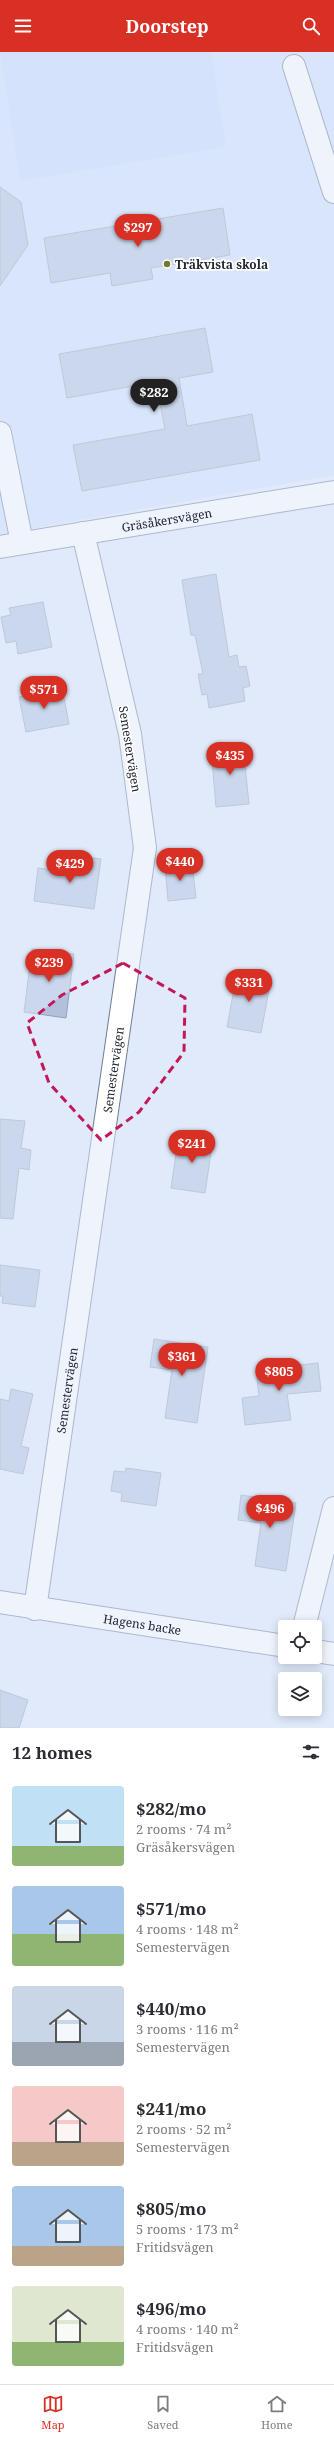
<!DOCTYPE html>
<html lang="en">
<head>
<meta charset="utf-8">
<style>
	body { margin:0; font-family:"Noto Serif",serif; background:#f2f2f3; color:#2b2b33; height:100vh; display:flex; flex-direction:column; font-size:15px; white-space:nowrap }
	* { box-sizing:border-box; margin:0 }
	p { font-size:13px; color:#7c7c81 }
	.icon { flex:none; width:22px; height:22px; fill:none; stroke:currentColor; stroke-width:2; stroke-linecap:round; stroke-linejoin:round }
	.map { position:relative; height:1676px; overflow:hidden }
	.drawer { display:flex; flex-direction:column; background:#fff; flex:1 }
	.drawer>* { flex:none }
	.controls { position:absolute; left:278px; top:1568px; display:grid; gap:8px }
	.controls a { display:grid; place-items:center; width:44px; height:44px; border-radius:4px; background:#fff; box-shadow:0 2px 10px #0003; font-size:20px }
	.price { position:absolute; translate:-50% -34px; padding:0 9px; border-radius:14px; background:#d93025; color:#fff; font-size:13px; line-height:26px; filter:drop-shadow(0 1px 2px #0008) }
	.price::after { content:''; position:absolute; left:50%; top:24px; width:12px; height:9px; margin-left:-6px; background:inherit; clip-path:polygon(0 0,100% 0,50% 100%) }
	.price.active { background:#222; color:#fff }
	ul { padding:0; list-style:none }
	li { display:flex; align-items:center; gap:12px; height:100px; padding:0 12px }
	li span { display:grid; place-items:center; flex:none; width:112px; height:80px; border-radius:4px; color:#555 }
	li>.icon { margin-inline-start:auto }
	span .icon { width:48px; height:48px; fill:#fffc; stroke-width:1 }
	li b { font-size:17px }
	h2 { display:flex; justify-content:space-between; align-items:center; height:48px; padding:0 12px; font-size:17px }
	header { display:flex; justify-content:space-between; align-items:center; height:52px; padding:0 12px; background:#d93025; color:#fff; font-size:18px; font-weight:700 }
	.menu { display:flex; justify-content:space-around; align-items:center; height:56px; border-top:1px solid #e1e1e2; background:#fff; font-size:11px; color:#7c7c81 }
	.menu a { display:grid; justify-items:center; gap:2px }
	.menu .active { color:#d93025 }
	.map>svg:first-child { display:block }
	.built { fill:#d1e0fc }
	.green { fill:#c7d9fc }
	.building { fill:#b2c0db; stroke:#92a0ba }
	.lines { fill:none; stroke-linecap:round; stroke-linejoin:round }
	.minor-casing { stroke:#6f7d95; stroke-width:24 }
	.minor { stroke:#fff; stroke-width:22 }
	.marked { fill:none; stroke:#c2185b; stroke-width:3; stroke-dasharray:8 5; stroke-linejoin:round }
	.poi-dot { fill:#757b25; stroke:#fff; stroke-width:1.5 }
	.labels { text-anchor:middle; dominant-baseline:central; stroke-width:3.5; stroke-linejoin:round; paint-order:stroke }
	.poi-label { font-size:12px; font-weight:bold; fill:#222732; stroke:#fff; text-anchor:start }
	.street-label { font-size:12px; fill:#222732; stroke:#fff }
</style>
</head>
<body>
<header><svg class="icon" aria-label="menu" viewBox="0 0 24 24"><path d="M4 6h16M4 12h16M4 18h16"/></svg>Doorstep<svg class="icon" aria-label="search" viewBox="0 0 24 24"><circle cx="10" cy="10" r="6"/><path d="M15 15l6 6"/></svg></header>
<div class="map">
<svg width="334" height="1676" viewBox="0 0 334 1676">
	<rect width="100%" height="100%" fill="#e0eafa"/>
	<!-- built -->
	<polygon class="built" points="0,0 334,0 334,423 0,482"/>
	<!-- green -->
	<polygon class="green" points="0,0 211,0 226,95 20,129"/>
	<!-- building -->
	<g class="building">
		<polygon points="0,135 21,150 28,193 0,234"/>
		<polygon points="223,156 230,203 151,216 153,227 112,234 110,221 51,231 44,186"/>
		<polygon points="205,276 213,320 179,326 187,374 252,362 260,408 82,439 73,393 165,377 156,330 67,346 59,302"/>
		<polygon points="216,522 229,605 237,603 239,615 246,614 250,634 243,636 245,649 209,656 207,642 202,643 198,622 203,622 195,583 191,583 182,528"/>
		<polygon points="43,550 52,595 18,602 16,589 6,591 1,565 11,563 9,556"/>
		<polygon points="62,636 69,672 26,680 19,645"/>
		<polygon points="243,693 249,752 216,755 211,696"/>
		<polygon points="69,803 101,807 94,857 34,849 38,816 67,820"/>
		<polygon points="192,811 196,846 168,849 165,813"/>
		<polygon points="32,897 74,902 66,966 24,960"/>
		<polygon points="237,921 271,927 261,981 227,975"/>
		<polygon points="0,1067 25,1069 21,1096 31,1098 29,1118 19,1116 13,1167 0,1166"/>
		<polygon points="179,1082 213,1087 205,1141 171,1136"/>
		<polygon points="0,1213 40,1218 35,1255 2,1251 3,1244 0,1244"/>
		<polygon points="154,1287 208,1295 197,1371 165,1366 172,1318 150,1315"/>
		<polygon points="318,1311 321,1339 287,1342 291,1368 245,1373 242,1346 259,1344 256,1318"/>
		<polygon points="11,1337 33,1342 21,1394 29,1396 23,1422 0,1417 0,1347 9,1349"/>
		<polygon points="126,1416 161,1421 156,1454 121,1449 122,1441 111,1439 114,1419 125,1420"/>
		<polygon points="241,1443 296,1451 286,1519 255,1514 261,1471 238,1468"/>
		<polygon points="0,1638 28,1648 19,1676 0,1676"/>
	</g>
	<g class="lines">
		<!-- minor casing -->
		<g class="minor-casing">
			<g id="minor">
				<polyline points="294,14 334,140"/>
				<polyline points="0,381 22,491"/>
				<path id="s1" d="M0,495L334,440"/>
				<path id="s2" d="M0,1550L285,1594"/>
				<path id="s3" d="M35,1557L145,796L130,682L83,481"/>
				<polyline points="304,1575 334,1456"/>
				<polyline points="315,1599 334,1602"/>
			</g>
		</g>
		<!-- minor -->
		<use href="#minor" class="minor"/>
	</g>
	<!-- marked area -->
	<path d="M0 0H334V1676H0ZM123,911L185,946L184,1000L139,1060L101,1088L49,1031L27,971L62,943Z" fill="#e0eafa" fill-opacity=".55" fill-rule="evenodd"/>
	<path class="marked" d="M123,911L185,946L184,1000L139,1060L101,1088L49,1031L27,971L62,943Z"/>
	<!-- markers -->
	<circle class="poi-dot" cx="167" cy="212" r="4"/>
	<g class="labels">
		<!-- poi labels -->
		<g class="poi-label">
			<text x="175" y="212">Träkvista skola</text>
		</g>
		<!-- street labels -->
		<g class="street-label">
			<text stroke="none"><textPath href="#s1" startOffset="169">Gräsåkersvägen</textPath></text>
			<text transform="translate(130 697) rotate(81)">Semestervägen</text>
			<text stroke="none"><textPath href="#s3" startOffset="545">Semestervägen</textPath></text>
			<text stroke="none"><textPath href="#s3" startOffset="221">Semestervägen</textPath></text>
			<text stroke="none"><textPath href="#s2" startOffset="144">Hagens backe</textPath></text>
		</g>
	</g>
</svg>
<div class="controls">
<a><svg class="icon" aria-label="locate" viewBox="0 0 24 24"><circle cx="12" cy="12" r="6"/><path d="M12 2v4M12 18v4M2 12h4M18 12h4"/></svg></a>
<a><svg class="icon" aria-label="layers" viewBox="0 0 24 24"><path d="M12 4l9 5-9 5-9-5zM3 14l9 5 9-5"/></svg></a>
</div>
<b class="price" style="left:138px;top:196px">$297</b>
<b class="price active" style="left:154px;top:361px">$282</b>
<b class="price" style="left:44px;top:658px">$571</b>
<b class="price" style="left:230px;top:724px">$435</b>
<b class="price" style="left:180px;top:830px">$440</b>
<b class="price" style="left:70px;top:832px">$429</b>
<b class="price" style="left:49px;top:931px">$239</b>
<b class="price" style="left:249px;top:951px">$331</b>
<b class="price" style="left:192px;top:1112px">$241</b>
<b class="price" style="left:182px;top:1325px">$361</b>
<b class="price" style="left:279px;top:1340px">$805</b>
<b class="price" style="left:270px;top:1477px">$496</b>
</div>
<section class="drawer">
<h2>12 homes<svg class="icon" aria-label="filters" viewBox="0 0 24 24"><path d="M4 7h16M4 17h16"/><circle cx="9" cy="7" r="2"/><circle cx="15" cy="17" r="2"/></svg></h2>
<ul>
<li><span style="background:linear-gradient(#bfe0f5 75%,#8fb573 0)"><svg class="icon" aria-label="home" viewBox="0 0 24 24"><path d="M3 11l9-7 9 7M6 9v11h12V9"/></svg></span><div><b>$282/mo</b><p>2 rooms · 74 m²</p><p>Gräsåkersvägen</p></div></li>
<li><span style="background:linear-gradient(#a9c7e8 60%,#8fb573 0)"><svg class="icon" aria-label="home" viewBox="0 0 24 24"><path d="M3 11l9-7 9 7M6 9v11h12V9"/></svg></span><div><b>$571/mo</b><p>4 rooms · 148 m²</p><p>Semestervägen</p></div></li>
<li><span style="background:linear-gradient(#c9d6e8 70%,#9aa5b1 0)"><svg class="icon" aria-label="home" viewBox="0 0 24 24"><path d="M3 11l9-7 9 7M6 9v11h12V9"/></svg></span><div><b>$440/mo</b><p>3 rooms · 116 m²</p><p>Semestervägen</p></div></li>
<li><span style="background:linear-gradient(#f6c9c9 70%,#b9a48a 0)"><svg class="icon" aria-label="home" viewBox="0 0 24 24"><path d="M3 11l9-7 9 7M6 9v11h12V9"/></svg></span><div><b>$241/mo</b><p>2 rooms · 52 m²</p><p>Semestervägen</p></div></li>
<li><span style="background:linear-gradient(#a9c7e8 75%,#b9a48a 0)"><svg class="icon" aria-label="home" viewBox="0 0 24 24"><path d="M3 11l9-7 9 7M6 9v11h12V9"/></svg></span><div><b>$805/mo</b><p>5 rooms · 173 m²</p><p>Fritidsvägen</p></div></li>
<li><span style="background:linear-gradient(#dfe7d0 70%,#8fb573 0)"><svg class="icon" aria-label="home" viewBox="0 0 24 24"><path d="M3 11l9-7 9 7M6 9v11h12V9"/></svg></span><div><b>$496/mo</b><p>4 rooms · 140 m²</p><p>Fritidsvägen</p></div></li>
</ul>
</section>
<nav class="menu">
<a class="active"><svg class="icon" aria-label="map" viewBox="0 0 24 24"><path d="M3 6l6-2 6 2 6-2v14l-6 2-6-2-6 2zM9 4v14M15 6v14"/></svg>Map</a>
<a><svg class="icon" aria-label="saved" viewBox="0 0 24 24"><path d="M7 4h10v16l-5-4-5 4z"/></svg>Saved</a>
<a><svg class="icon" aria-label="home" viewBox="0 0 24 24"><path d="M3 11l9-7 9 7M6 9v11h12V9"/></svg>Home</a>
</nav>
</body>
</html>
